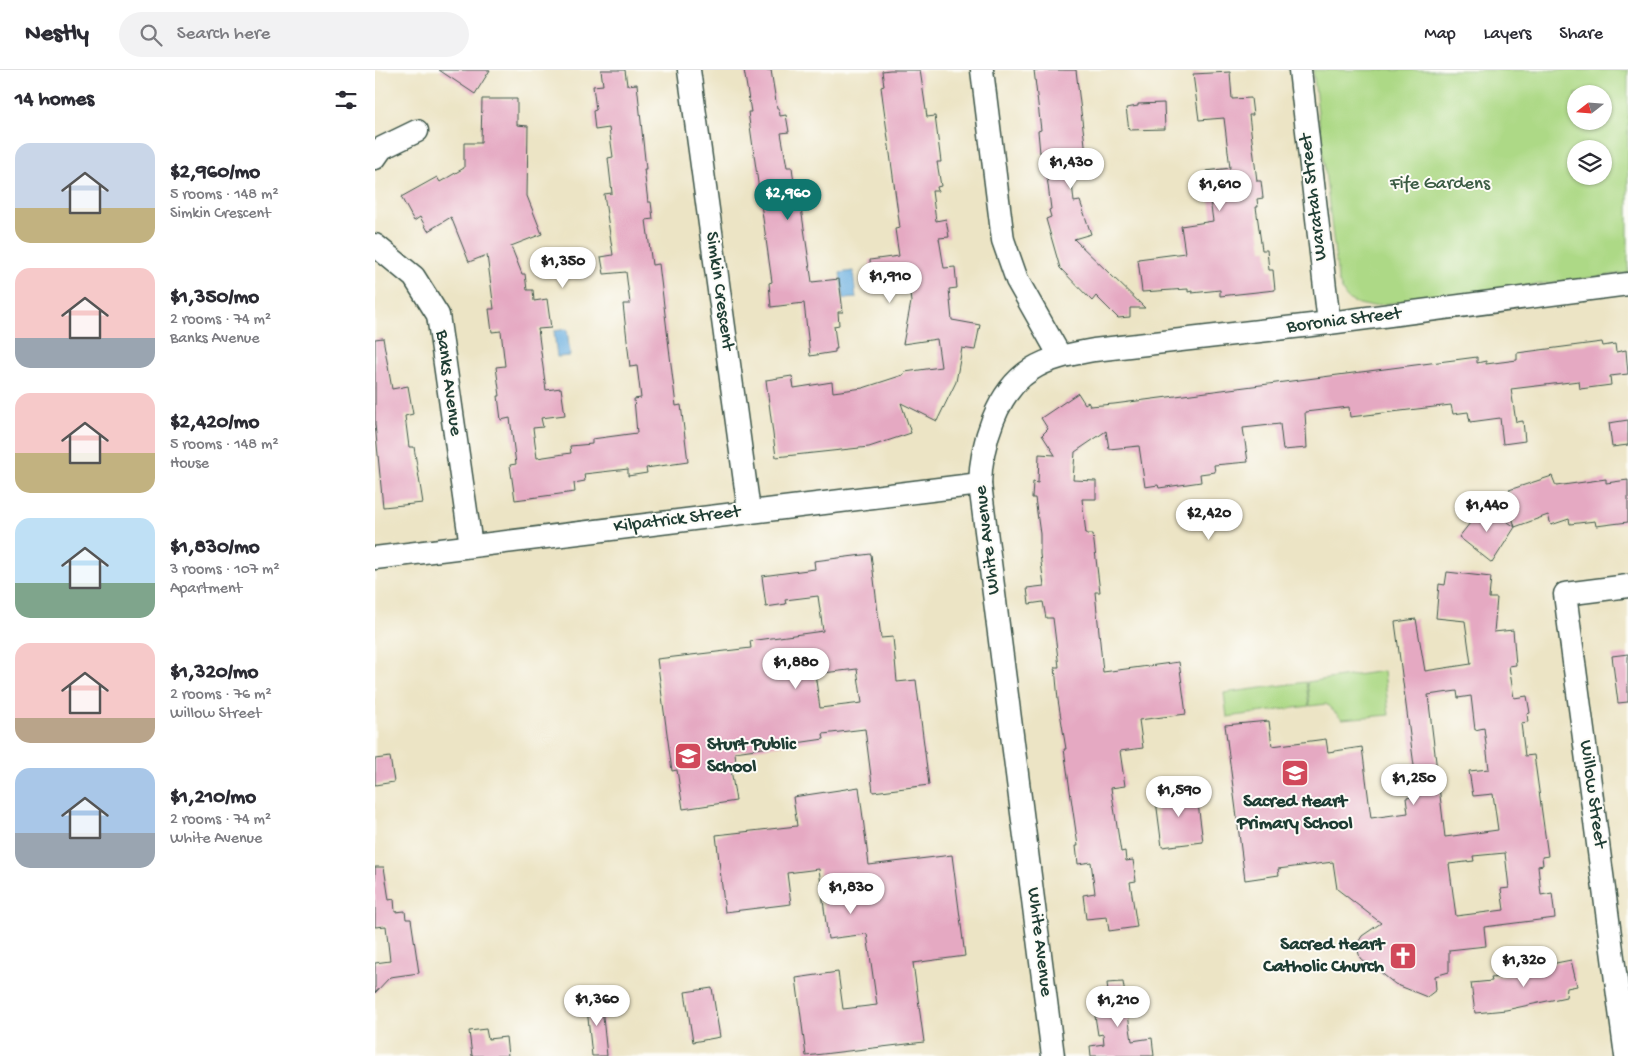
<!DOCTYPE html>
<html lang="en">
<head>
<meta charset="utf-8">
<style>
	body { margin:0; font-family:"Gochi Hand",sans-serif; background:#f2f2f3; color:#2b2b33; height:100vh; display:flex; flex-direction:column; font-size:19px; white-space:nowrap }
	* { box-sizing:border-box; margin:0 }
	p { font-size:16px; color:#7c7c81 }
	.icon { flex:none; width:28px; height:28px; fill:none; stroke:currentColor; stroke-width:2; stroke-linecap:round; stroke-linejoin:round }
	.map { position:relative; flex:1; overflow:hidden }
	.sheet { display:flex; flex-direction:column; background:#fff; width:375px }
	.sheet>* { flex:none }
	.needle { width:32px; rotate:253deg }
	.tools { position:absolute; left:1192px; top:15px; display:grid; gap:10px }
	.tools a { display:grid; place-items:center; width:45px; height:45px; border-radius:50%; background:#fff; box-shadow:0 1px 4px #0004; font-size:25px }
	.price { position:absolute; translate:-50% -42px; padding:0 11px; border-radius:18px; background:#fff; color:#222; font-size:16px; line-height:32px; filter:drop-shadow(0 1px 2px #0008) }
	.price::after { content:''; position:absolute; left:50%; top:30px; width:15px; height:11px; margin-left:-8px; background:inherit; clip-path:polygon(0 0,100% 0,50% 100%) }
	.price.selected { background:#0f766e; color:#fff }
	ul { padding:0; list-style:none }
	li { display:flex; align-items:center; gap:15px; height:125px; padding:0 15px }
	li span { display:grid; place-items:center; flex:none; width:140px; height:100px; border-radius:15px; color:#555 }
	li>.icon { margin-inline-start:auto }
	span .icon { width:60px; height:60px; fill:#fffc; stroke-width:1 }
	li b { font-size:21px }
	h2 { display:flex; justify-content:space-between; align-items:center; height:60px; padding:0 15px; font-size:21px }
	header { display:flex; align-items:center; gap:30px; box-sizing:border-box; height:70px; padding:0 25px; background:#fff; border-bottom:1px solid #e1e1e2 }
	header strong { font-size:24px }
	nav { display:flex; gap:28px; margin-inline-start:auto; font-size:18px }
	.search { width:350px; height:45px; background:#f2f2f3; display:flex; align-items:center; gap:12px; box-sizing:border-box; padding:0 18px; border-radius:28px; color:#7c7c81; font-size:19px }
	main { display:flex; flex:1; min-height:0 }
	.map>svg:first-child { display:block }
	.green { fill:#add986; stroke:#668b5d; fill-rule:evenodd }
	.water { fill:#6aafe0; stroke:#44768a }
	.building { fill:#e5a9c2; fill-rule:evenodd }
	.lines { fill:none; stroke-linecap:round; stroke-linejoin:round }
	.minor-casing { stroke:#3e564a; stroke-width:25 }
	.minor { stroke:#fff; stroke-width:22 }
	.labels { text-anchor:middle; dominant-baseline:central; stroke-width:4; stroke-linejoin:round; paint-order:stroke }
	.park-label { font-size:19px; fill:#3b5c44; stroke:#fdfcf7 }
	.street-label { font-size:19px; fill:#1f3d34; stroke:#fdfcf7 }
	.poi-label { font-size:19px; font-weight:bold; fill:#1f3d34; stroke:#fdfcf7; text-anchor:start }
</style>
</head>
<body>
<header>
<strong>Nestly</strong>
<div class="search"><svg class="icon" aria-label="search" viewBox="0 0 24 24"><circle cx="10" cy="10" r="6"/><path d="M15 15l6 6"/></svg>Search here</div>
<nav><a>Map</a><a>Layers</a><a>Share</a></nav>
</header>
<main>
<section class="sheet">
<h2>14 homes<svg class="icon" aria-label="filters" viewBox="0 0 24 24"><path d="M4 7h16M4 17h16"/><circle cx="9" cy="7" r="2"/><circle cx="15" cy="17" r="2"/></svg></h2>
<ul>
<li><span style="background:linear-gradient(#c9d6e8 65%,#c2b280 0)"><svg class="icon" aria-label="home" viewBox="0 0 24 24"><path d="M3 11l9-7 9 7M6 9v11h12V9"/></svg></span><div><b>$2,960/mo</b><p>5 rooms · 148 m²</p><p>Simkin Crescent</p></div></li>
<li><span style="background:linear-gradient(#f6c9c9 70%,#9aa5b1 0)"><svg class="icon" aria-label="home" viewBox="0 0 24 24"><path d="M3 11l9-7 9 7M6 9v11h12V9"/></svg></span><div><b>$1,350/mo</b><p>2 rooms · 74 m²</p><p>Banks Avenue</p></div></li>
<li><span style="background:linear-gradient(#f6c9c9 60%,#c2b280 0)"><svg class="icon" aria-label="home" viewBox="0 0 24 24"><path d="M3 11l9-7 9 7M6 9v11h12V9"/></svg></span><div><b>$2,420/mo</b><p>5 rooms · 148 m²</p><p>House</p></div></li>
<li><span style="background:linear-gradient(#bfe0f5 65%,#7fa58c 0)"><svg class="icon" aria-label="home" viewBox="0 0 24 24"><path d="M3 11l9-7 9 7M6 9v11h12V9"/></svg></span><div><b>$1,830/mo</b><p>3 rooms · 107 m²</p><p>Apartment</p></div></li>
<li><span style="background:linear-gradient(#f6c9c9 75%,#b9a48a 0)"><svg class="icon" aria-label="home" viewBox="0 0 24 24"><path d="M3 11l9-7 9 7M6 9v11h12V9"/></svg></span><div><b>$1,320/mo</b><p>2 rooms · 76 m²</p><p>Willow Street</p></div></li>
<li><span style="background:linear-gradient(#a9c7e8 65%,#9aa5b1 0)"><svg class="icon" aria-label="home" viewBox="0 0 24 24"><path d="M3 11l9-7 9 7M6 9v11h12V9"/></svg></span><div><b>$1,210/mo</b><p>2 rooms · 74 m²</p><p>White Avenue</p></div></li>
</ul>
</section>
<div class="map">
<svg width="1253" height="986" viewBox="0 0 1253 986">
	<rect width="100%" height="100%" fill="#fdfcf7"/>
	<filter id="ink" filterUnits="userSpaceOnUse"><feTurbulence type="fractalNoise" baseFrequency=".02" numOctaves="2"/><feDisplacementMap in="SourceGraphic" scale="10" xChannelSelector="R" yChannelSelector="G"/><feConvolveMatrix kernelMatrix="1 2 1 2 8 2 1 2 1" color-interpolation-filters="sRGB"/></filter>
	<filter id="wash" filterUnits="userSpaceOnUse"><feTurbulence type="fractalNoise" baseFrequency=".0096" numOctaves="4" result="noise"/><feDisplacementMap in="SourceGraphic" scale="20" xChannelSelector="R" yChannelSelector="G"/><feGaussianBlur stdDeviation="1.12" result="paint"/><feColorMatrix in="noise" values="0 0 0 0 0 0 0 0 0 0 0 0 0 0 0 0 0 1.4 0 .05"/><feComposite in="paint" operator="in"/></filter>
	<g filter="url(#wash)">
		<rect width="100%" height="100%" fill="#ece4c5"/>
		<!-- green -->
		<g class="green">
			<path d="M938,0H1253V203L994,236C973,232 970,230 963,209ZM1201,24H1229V51H1201ZM1201,79H1229V106H1201Z"/>
			<polygon points="1009,601 1014,645 967,649 951,634 935,636 932,612"/>
			<polygon points="931,612 934,636 852,647 849,623"/>
		</g>
		<!-- water -->
		<g class="water">
			<polygon points="478,201 481,228 469,229 465,203"/>
			<polygon points="192,259 195,286 182,287 179,261"/>
		</g>
		<g id="blocks">
			<!-- building -->
			<g class="building">
				<polygon points="64,0 115,0 100,24"/>
				<polygon points="226,0 250,0 252,15 262,14 271,99 269,99 273,132 276,132 278,149 271,150 277,195 284,194 301,336 306,335 313,392 271,398 272,403 253,406 253,399 209,404 210,411 199,413 200,422 140,430 135,395 141,394 135,348 126,350 123,326 125,326 121,297 130,296 126,261 117,262 114,239 119,239 112,185 94,192 76,147 53,161 45,147 39,151 26,127 62,107 65,112 89,98 89,73 106,73 107,29 142,29 142,55 153,56 152,126 167,164 136,176 147,204 150,204 152,220 158,220 159,231 172,229 176,258 163,259 171,320 186,318 190,345 166,348 168,357 158,358 162,388 196,383 195,376 217,374 217,369 262,363 259,329 266,328 262,296 255,297 248,234 255,234 251,202 229,204 226,187 238,185 229,124 237,123 233,88 238,87 234,58 220,60 218,41 221,40 218,16 228,15"/>
				<polygon points="369,0 396,0 402,38 404,38 405,46 411,45 414,62 406,63 412,97 417,97 420,121 427,120 430,137 426,138 437,212 464,209 468,242 463,242 464,255 459,256 462,279 460,279 460,282 435,286 429,233 396,237 394,213 397,212 373,42 376,42"/>
				<polygon points="515,0 545,0 552,47 560,46 566,92 562,92 566,116 562,117 563,121 557,121 561,151 571,149 574,167 564,168 569,198 580,197 582,218 574,219 577,250 605,255 600,280 587,278 581,312 562,351 526,333 536,363 494,377 401,387 391,310 417,306 419,318 457,312 458,322 488,318 528,305 530,302 566,297 562,269 528,274 536,232 533,208 497,213 495,190 524,186 520,159 525,158 506,17 509,16 507,1"/>
				<polygon points="659,0 701,0 711,83 694,85 699,132 705,131 716,164 699,169 770,238 755,238 755,247 743,248 721,226 717,231 685,198 671,149 676,147 674,140 676,139 670,91 668,82 665,83 663,61 666,60"/>
				<polygon points="855,2 857,29 876,28 878,45 874,45 882,111 886,111 888,128 882,129 883,137 881,137 887,180 892,180 894,200 898,200 900,220 845,226 845,220 817,223 817,221 813,222 813,219 767,222 763,189 810,183 806,156 838,151 831,101 855,98 849,48 824,50 818,4"/>
				<polygon points="789,33 790,59 754,60 751,38 763,36 763,34"/>
				<polygon points="8,268 17,319 33,316 38,344 30,346 34,377 39,377 48,433 8,437 0,354 0,269"/>
				<polygon points="1227,272 1228,276 1240,274 1241,282 1251,280 1253,304 1235,306 1236,315 1205,319 1204,311 1136,319 1141,352 1148,351 1150,371 1128,374 1125,348 1095,352 1093,342 1078,344 1076,335 975,347 974,337 930,342 932,378 908,380 905,354 868,358 873,392 839,395 840,402 825,404 826,412 784,418 783,415 770,417 764,376 734,379 731,361 700,382 698,410 721,411 721,429 707,429 711,464 718,464 725,522 720,522 728,602 804,592 811,644 764,650 768,678 745,681 750,716 736,718 746,782 750,781 751,791 758,790 761,811 755,812 762,857 734,861 732,847 711,849 708,825 720,823 716,792 703,794 701,776 703,776 689,679 691,679 683,630 680,597 684,597 678,548 671,548 668,532 654,534 652,518 669,516 665,484 665,464 660,428 657,428 658,412 663,413 664,384 680,385 667,365 673,359 666,348 703,323 710,334 713,332 715,336 739,334 1102,287 1102,293 1111,291 1111,294 1142,290 1142,283"/>
				<polygon points="1253,350 1253,375 1237,377 1234,353"/>
				<polygon points="1177,406 1181,416 1231,409 1231,413 1253,410 1253,452 1221,456 1220,451 1195,454 1194,449 1176,455 1173,445 1140,457 1131,427 1136,425 1134,420"/>
				<polygon points="1109,435 1140,457 1117,493 1084,467"/>
				<path d="M496,484L506,568L518,567L522,612L541,610L554,715L498,722L490,659L448,664L449,669L360,682L361,692L355,693L361,731L308,739L302,700L297,701L282,589L376,578L375,571L448,561L443,526L410,530L411,534L391,537L387,506L440,499L439,491ZM482,599L487,633L445,638L440,604Z"/>
				<path d="M1072,502L1116,507L1114,528H1122L1119,562L1138,560L1141,595L1134,596L1139,628L1152,626L1155,643L1152,644L1153,652L1146,653L1150,686L1159,685L1173,786L1167,787L1168,795L1163,796L1166,825L1177,823L1180,848L1109,857L1111,876L1074,880V902L1060,906L1061,920L1052,927L1020,914L999,897L993,895L985,888L982,877L984,871L987,866L1006,853L962,819L958,792L903,799L904,805L870,810L850,655L894,651L897,676L951,669L953,682L987,677L996,748L1033,743L1031,728L1043,726L1020,552L1041,549L1050,601L1096,594L1090,551L1061,548L1064,514L1070,515ZM1082,621L1083,628L1096,626L1100,660L1109,658L1114,699L1094,701L1098,726L1118,724L1123,760L1070,767L1053,625ZM1130,783L1134,818L1126,819L1129,840L1081,846L1074,794L1099,791L1098,786Z"/>
				<polygon points="1253,584 1253,632 1243,633 1237,586"/>
				<polygon points="15,687 19,712 0,715 0,689"/>
				<polygon points="484,717 494,795 577,785 590,886 538,893 549,972 431,986 421,908 463,902 468,939 502,935 492,864 453,869 444,799 412,803 416,834 350,842 341,765 422,756 418,727"/>
				<polygon points="821,718 828,772 787,777 780,723"/>
				<polygon points="0,797 9,797 14,830 19,829 20,842 30,841 31,849 36,849 44,903 15,907 0,923 0,893 15,891 11,856 0,857"/>
				<polygon points="1196,890 1202,916 1192,918 1191,927 1131,940 1100,943 1096,913 1117,911 1116,908 1151,904 1151,899"/>
				<polygon points="748,912 757,971 777,968 779,986 716,986 715,976 729,974 728,964 723,965 720,946 727,945 725,931 730,931 729,922 733,922 732,913"/>
				<polygon points="337,918 345,967 318,972 310,922"/>
				<polygon points="226,927 232,986 217,986 211,929"/>
				<polygon points="111,959 113,969 131,967 133,986 97,986 94,961"/>
			</g>
		</g>
	</g>
	<g filter="url(#ink)">
		<use href="#blocks" fill-opacity="0" stroke="#3e564a" stroke-width="1"/>
		<g class="lines">
			<!-- minor casing -->
			<g class="minor-casing">
				<g id="minor">
					<polyline points="314,0 374,441"/>
					<polyline points="607,0 628,170 642,210 685,286"/>
					<polyline points="925,0 954,253"/>
					<polyline points="0,88 7,78 42,61"/>
					<polyline points="0,175 39,207 63,245 96,476"/>
					<polyline points="0,488 605,414"/>
					<path d="M678,986L605,414C606,375 621,321 657,299C676,287 698,284 719,280L954,253L1253,214"/>
					<polyline points="1251,986 1190,524 1253,516"/>
				</g>
			</g>
			<!-- minor -->
			<use href="#minor" class="minor"/>
		</g>
	</g>
	<!-- icons -->
	<defs>
		<g id="school-square" transform="scale(1.4375)"><rect x="-9" y="-9" width="18" height="18" rx="4" fill="#d1495b" stroke="#fdfcf7"/><path d="M0-5L7-2L0 1L-7-2ZM-4 1L0 2.5L4 1V4Q0 6-4 4Z" fill="#fff"/></g>
		<g id="church-square" transform="scale(1.4375)"><rect x="-9" y="-9" width="18" height="18" rx="4" fill="#d1495b" stroke="#fdfcf7"/><path d="M-1.2-6h2.4v3.5h3.3v2.4h-3.3V6h-2.4V-.1h-3.3v-2.4h3.3Z" fill="#fff"/></g>
	</defs>
	<g fill-rule="evenodd">
		<use href="#school-square" x="313" y="686"/>
		<use href="#school-square" x="920" y="703"/>
		<use href="#church-square" x="1028" y="886"/>
	</g>
	<g class="labels">
		<!-- park labels -->
		<g class="park-label">
			<text x="1065" y="114">Fife Gardens</text>
		</g>
		<!-- street labels -->
		<g class="street-label">
			<text transform="translate(939 127) rotate(-97)">Waratah Street</text>
			<text transform="translate(344 221) rotate(82)">Simkin Crescent</text>
			<text transform="translate(969 251) rotate(-7)">Boronia Street</text>
			<text transform="translate(73 313) rotate(82)">Banks Avenue</text>
			<text transform="translate(302 450) rotate(-7)">Kilpatrick Street</text>
			<text transform="translate(613 470) rotate(-97)">White Avenue</text>
			<text transform="translate(1217 724) rotate(82)">Willow Street</text>
			<text transform="translate(664 872) rotate(83)">White Avenue</text>
		</g>
		<!-- poi labels -->
		<g class="poi-label">
			<text x="332" y="675">Sturt Public<tspan x="332" dy="22">School</tspan></text>
			<text x="920" y="732" text-anchor="middle">Sacred Heart<tspan x="920" dy="22">Primary School</tspan></text>
			<text x="1009" y="875" text-anchor="end">Sacred Heart<tspan x="1009" dy="22">Catholic Church</tspan></text>
		</g>
	</g>
</svg>
<div class="tools">
<a><svg class="needle" viewBox="-14 -14 28 28"><path d="M0-13l5 13h-10z" fill="#e53935"/><path d="M0 13l5-13h-10z" fill="#7c7c81"/></svg></a>
<a><svg class="icon" aria-label="layers" viewBox="0 0 24 24"><path d="M12 4l9 5-9 5-9-5zM3 14l9 5 9-5"/></svg></a>
</div>
<b class="price" style="left:696px;top:120px">$1,430</b>
<b class="price" style="left:845px;top:142px">$1,610</b>
<b class="price selected" style="left:413px;top:151px">$2,960</b>
<b class="price" style="left:188px;top:219px">$1,350</b>
<b class="price" style="left:515px;top:234px">$1,910</b>
<b class="price" style="left:1112px;top:463px">$1,440</b>
<b class="price" style="left:834px;top:471px">$2,420</b>
<b class="price" style="left:421px;top:620px">$1,880</b>
<b class="price" style="left:1039px;top:736px">$1,250</b>
<b class="price" style="left:804px;top:748px">$1,590</b>
<b class="price" style="left:476px;top:845px">$1,830</b>
<b class="price" style="left:1149px;top:918px">$1,320</b>
<b class="price" style="left:222px;top:957px">$1,360</b>
<b class="price" style="left:743px;top:958px">$1,210</b>
</div>
</main>
</body>
</html>
